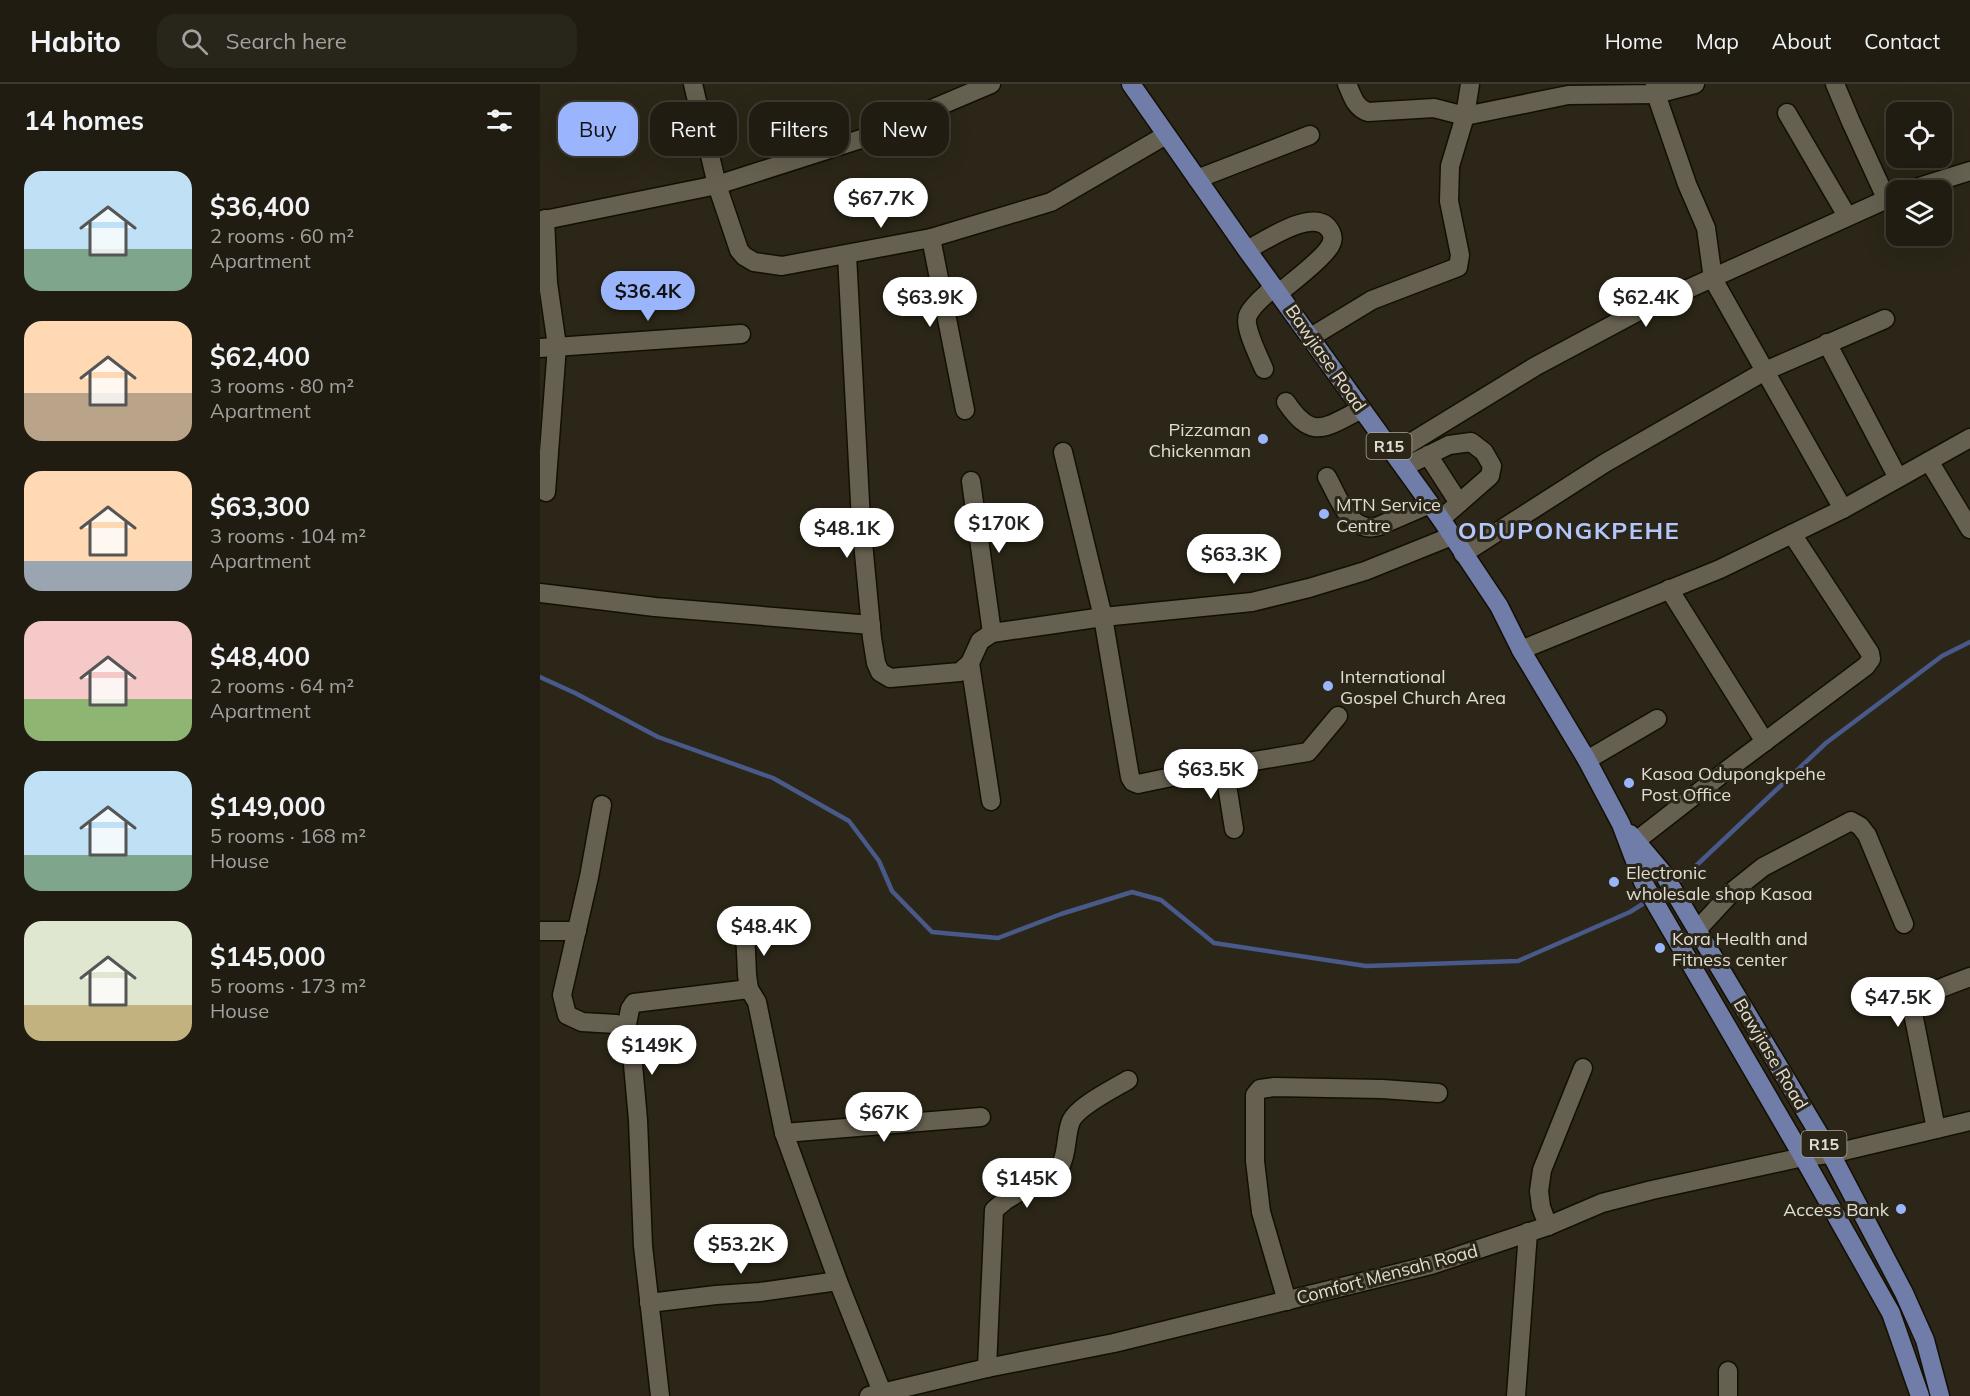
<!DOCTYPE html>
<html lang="en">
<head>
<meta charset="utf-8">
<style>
	body { margin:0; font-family:Mulish,sans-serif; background:#28251a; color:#f1f3f6; height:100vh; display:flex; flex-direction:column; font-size:22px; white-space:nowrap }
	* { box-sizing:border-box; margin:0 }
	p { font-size:20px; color:#a2a19f }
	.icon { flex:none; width:33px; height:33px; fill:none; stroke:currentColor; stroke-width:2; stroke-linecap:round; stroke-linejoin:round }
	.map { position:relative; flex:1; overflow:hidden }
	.sheet { display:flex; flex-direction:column; background:#201c11; width:540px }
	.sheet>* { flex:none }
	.banner { position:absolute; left:18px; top:18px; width:570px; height:54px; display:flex; gap:12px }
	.buttons { position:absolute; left:1346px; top:18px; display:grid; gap:12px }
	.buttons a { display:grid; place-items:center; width:66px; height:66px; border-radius:12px; background:#201c11; box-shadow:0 6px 24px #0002,0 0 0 2px #3d3a31; font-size:30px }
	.price { position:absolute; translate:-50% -51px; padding:0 14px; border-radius:21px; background:#fff; color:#222; font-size:20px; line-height:39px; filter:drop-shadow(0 2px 3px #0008) }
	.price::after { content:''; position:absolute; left:50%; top:36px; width:18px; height:14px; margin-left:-9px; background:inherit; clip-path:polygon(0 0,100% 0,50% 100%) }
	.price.on { background:#9bb5fd; color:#111 }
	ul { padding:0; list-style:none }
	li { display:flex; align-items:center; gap:18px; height:150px; padding:0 24px }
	li span { display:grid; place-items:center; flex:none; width:168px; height:120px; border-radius:18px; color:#555 }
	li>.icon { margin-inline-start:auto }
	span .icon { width:72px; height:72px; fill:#fffc; stroke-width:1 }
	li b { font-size:26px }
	h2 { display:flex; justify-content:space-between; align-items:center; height:72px; padding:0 24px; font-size:26px }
	.tag { padding:0 21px; border-radius:18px; background:#201c11; box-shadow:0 6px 24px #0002,0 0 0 2px #3d3a31; font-size:21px; line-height:54px }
	.tag.on { background:#9bb5fd; color:#111 }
	header { display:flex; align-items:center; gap:36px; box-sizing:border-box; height:84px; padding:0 30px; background:#201c11; border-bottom:2px solid #3d3a31 }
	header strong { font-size:28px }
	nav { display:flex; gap:33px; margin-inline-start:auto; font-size:21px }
	.search { width:420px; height:54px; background:#28251a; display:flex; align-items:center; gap:15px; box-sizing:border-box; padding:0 21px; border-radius:18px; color:#a2a19f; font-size:22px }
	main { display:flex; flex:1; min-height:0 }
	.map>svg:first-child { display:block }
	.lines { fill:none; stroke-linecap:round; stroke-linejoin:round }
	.stream { stroke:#48598a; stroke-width:4.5 }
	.minor-casing { stroke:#130f03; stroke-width:21 }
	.major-casing { stroke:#130f03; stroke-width:21 }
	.minor { stroke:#666050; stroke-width:18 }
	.major { stroke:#707da9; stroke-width:18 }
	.poi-dot { fill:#9bb5fd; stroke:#2b2617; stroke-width:2 }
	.labels { text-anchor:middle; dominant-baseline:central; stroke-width:6; stroke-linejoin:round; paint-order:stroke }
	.shield { fill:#2b2617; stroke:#aaa69b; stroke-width:1.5 }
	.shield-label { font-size:16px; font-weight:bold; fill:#e0ddd4 }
	.street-label { font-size:18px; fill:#e0ddd4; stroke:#2b2617 }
	.poi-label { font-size:18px; fill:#e0ddd4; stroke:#2b2617; text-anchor:start }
	.district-label { font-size:24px; font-weight:bold; letter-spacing:1.5px; fill:#b3c7fe; stroke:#2b2617 }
</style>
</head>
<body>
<header>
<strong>Habito</strong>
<div class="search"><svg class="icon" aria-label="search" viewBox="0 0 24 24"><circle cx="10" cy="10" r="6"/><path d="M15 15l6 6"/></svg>Search here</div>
<nav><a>Home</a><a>Map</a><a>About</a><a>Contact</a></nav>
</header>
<main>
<section class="sheet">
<h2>14 homes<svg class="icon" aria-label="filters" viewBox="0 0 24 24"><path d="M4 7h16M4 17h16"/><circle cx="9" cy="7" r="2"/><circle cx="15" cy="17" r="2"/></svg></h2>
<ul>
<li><span style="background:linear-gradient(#bfe0f5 65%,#7fa58c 0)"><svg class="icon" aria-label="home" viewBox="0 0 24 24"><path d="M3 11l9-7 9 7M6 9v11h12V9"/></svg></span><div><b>$36,400</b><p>2 rooms · 60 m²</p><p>Apartment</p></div></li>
<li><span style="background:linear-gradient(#ffd9b3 60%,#b9a48a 0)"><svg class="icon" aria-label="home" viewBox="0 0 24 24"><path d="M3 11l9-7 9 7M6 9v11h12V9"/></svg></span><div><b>$62,400</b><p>3 rooms · 80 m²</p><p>Apartment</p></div></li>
<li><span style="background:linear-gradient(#ffd9b3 75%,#9aa5b1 0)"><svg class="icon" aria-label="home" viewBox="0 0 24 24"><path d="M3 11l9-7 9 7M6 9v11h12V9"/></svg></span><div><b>$63,300</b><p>3 rooms · 104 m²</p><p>Apartment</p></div></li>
<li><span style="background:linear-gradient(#f6c9c9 65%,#8fb573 0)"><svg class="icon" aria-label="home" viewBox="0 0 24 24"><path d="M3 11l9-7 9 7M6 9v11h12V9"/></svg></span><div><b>$48,400</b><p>2 rooms · 64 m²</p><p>Apartment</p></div></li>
<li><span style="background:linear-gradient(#bfe0f5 70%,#7fa58c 0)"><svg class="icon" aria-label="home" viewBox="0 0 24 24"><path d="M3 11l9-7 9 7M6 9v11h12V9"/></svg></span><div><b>$149,000</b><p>5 rooms · 168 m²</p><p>House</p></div></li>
<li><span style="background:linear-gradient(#dfe7d0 70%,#c2b280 0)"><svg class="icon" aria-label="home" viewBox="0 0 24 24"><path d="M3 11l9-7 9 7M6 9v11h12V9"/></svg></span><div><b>$145,000</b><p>5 rooms · 173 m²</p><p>House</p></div></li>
</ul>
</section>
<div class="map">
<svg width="1430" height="1312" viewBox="0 0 1430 1312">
	<rect width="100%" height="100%" fill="#2b2617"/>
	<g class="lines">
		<!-- stream -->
		<g class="stream">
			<polyline points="0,593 35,609 118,653 233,694 309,737 339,777 352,807 392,848 458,854 521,830 592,808 621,816 674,859 826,882 978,877 1090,828 1109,816"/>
			<polyline points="1134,800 1142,795 1286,659 1402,572 1430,558"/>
		</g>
		<!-- minor casing -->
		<g class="minor-casing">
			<g id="minor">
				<polyline points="153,0 177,101 199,166 204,172 214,178 242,182 391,154 511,118 626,51"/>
				<path d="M807,0C812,11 815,24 828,28L894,24L925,32L1028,11L1116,10L1155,0"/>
				<polyline points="1115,0 1116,10 1147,100 1166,144 1173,195 1303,425"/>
				<polyline points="1295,0 1311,38 1346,114"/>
				<polyline points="1247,29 1307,132"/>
				<polyline points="657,95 770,51"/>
				<polyline points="1369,106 1430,87"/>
				<polyline points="5,135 8,199 17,262 6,408"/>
				<polyline points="0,137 177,101 321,55 451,0"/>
				<polyline points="391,154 425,326"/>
				<path d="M707,166C725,157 777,120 791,148C794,154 792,160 788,165C779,178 752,198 739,209"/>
				<polyline points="307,171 321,437 332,554 336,579 340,588 350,594 420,588 430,579 440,557 452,549 563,533 712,518 769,504 825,487 912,452"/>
				<polyline points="771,253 832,216 918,183 920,171 909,117 910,82 925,32 930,0"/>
				<polyline points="1287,259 1358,394"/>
				<polyline points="0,264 201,250"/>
				<path d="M724,285C719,273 703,242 708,231C713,220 726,211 734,203"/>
				<path d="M746,318C773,358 785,343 822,325"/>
				<polyline points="523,368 563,533 590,693 593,698 598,700 684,682 768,668 798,632"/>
				<polyline points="854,369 996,282 1097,228 1356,111"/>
				<polyline points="888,371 919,419"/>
				<polyline points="1389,377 1430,354"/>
				<polyline points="864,383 909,361 931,358 944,368 952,382 950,392 901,435"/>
				<path d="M787,393C799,414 810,451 839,442L890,420"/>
				<polyline points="431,397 452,549"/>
				<polyline points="923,470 1065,379 1225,287 1345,235"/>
				<polyline points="1129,505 1225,658"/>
				<polyline points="0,509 115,523 331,541"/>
				<polyline points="981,566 1180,485 1303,425 1389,377 1430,445"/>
				<polyline points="430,579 451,717"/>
				<polyline points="1047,676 1117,635"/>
				<polyline points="684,682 694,745"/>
				<polyline points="62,721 49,793 22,911 27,931 42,938 76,940 86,945 91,958 98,1036 103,1162 120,1312"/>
				<polyline points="1096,757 1191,683 1326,582 1331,575 1330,569 1252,450"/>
				<polyline points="205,845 207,891 209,905 217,918 244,1049 298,1197 342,1308"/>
				<polyline points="1157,846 1193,807 1223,783 1311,737 1320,742 1327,751 1364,840"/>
				<polyline points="0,847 37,847"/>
				<polyline points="86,945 90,925 94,919 209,905"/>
				<path d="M1396,1045L1373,929C1379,908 1411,901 1430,893"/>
				<polyline points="244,1049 441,1033"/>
				<polyline points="1008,1142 1001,1123 999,1107 1002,1086 1043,984"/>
				<polyline points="747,1217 721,1128 715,1077 715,1011 720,1005 734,1003 842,1005 898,1009"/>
				<polyline points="109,1219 176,1211 220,1208 298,1197"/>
				<path d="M447,1284L454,1126L466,1116L520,1083C528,1069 525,1052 531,1037C538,1022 573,1005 588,996"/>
				<polyline points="1188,1287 1188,1312"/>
				<polyline points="329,1312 447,1284 574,1259 891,1181 1008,1142 1062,1119 1112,1106 1263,1073 1291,1070 1430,1037"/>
				<polyline points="976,1312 988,1148"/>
			</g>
		</g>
		<!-- major casing -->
		<g class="major-casing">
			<g id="major">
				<polyline points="591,0 707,166 901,435 959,522 981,566 1047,676 1081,740 1103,798 1263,1073 1351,1229 1380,1312"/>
				<polyline points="1090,750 1123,789 1291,1070 1364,1209 1385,1256 1400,1312"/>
			</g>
		</g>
		<!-- minor -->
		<use href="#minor" class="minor"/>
		<!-- major -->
		<use href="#major" class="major"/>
	</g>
	<!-- markers -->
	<g class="poi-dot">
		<circle cx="723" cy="355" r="6"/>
		<circle cx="784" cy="430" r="6"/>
		<circle cx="788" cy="602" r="6"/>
		<circle cx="1089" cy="699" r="6"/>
		<circle cx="1074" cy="798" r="6"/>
		<circle cx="1120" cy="864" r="6"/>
		<circle cx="1361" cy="1125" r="6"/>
	</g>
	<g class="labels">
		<!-- shield labels -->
		<g class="shield">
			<rect x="826.5" y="349" width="45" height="26" rx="4.5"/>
			<rect x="1261.5" y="1047" width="45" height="26" rx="4.5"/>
		</g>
		<g class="shield-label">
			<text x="849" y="362">R15</text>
			<text x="1284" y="1060">R15</text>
		</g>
		<!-- street labels -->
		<g class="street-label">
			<text transform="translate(786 274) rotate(55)">Bawjiase Road</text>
			<text transform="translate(1231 970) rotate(59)">Bawjiase Road</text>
			<text transform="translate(847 1190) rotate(-15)">Comfort Mensah Road</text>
		</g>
		<!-- poi labels -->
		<g class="poi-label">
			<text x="711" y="345" text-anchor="end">Pizzaman<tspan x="711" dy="21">Chickenman</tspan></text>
			<text x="796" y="420">MTN Service<tspan x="796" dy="21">Centre</tspan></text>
			<text x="800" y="592">International<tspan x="800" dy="21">Gospel Church Area</tspan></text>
			<text x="1101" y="689">Kasoa Odupongkpehe<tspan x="1101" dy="21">Post Office</tspan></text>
			<text x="1086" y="788">Electronic<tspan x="1086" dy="21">wholesale shop Kasoa</tspan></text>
			<text x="1132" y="854">Kora Health and<tspan x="1132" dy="21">Fitness center</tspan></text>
			<text x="1349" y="1125" text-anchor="end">Access Bank</text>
		</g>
		<!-- district labels -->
		<g class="district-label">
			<text x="1029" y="446">ODUPONGKPEHE</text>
		</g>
	</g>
</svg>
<div class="buttons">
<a><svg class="icon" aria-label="locate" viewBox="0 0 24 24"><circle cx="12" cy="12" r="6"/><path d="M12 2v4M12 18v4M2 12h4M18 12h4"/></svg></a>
<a><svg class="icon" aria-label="layers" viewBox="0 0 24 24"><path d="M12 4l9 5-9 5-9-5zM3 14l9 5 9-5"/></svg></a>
</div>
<b class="price" style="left:341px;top:145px">$67.7K</b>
<b class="price on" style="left:108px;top:238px">$36.4K</b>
<b class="price" style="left:390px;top:244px">$63.9K</b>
<b class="price" style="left:1106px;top:244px">$62.4K</b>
<b class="price" style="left:459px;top:470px">$170K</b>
<b class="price" style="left:307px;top:475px">$48.1K</b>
<b class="price" style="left:694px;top:501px">$63.3K</b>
<b class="price" style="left:671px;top:716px">$63.5K</b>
<b class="price" style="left:224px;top:873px">$48.4K</b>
<b class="price" style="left:1358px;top:944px">$47.5K</b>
<b class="price" style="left:112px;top:992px">$149K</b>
<b class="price" style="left:344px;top:1059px">$67K</b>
<b class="price" style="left:487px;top:1125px">$145K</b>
<b class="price" style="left:201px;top:1191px">$53.2K</b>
<div class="banner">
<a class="tag on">Buy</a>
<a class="tag">Rent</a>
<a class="tag">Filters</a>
<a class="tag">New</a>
</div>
</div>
</main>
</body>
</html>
